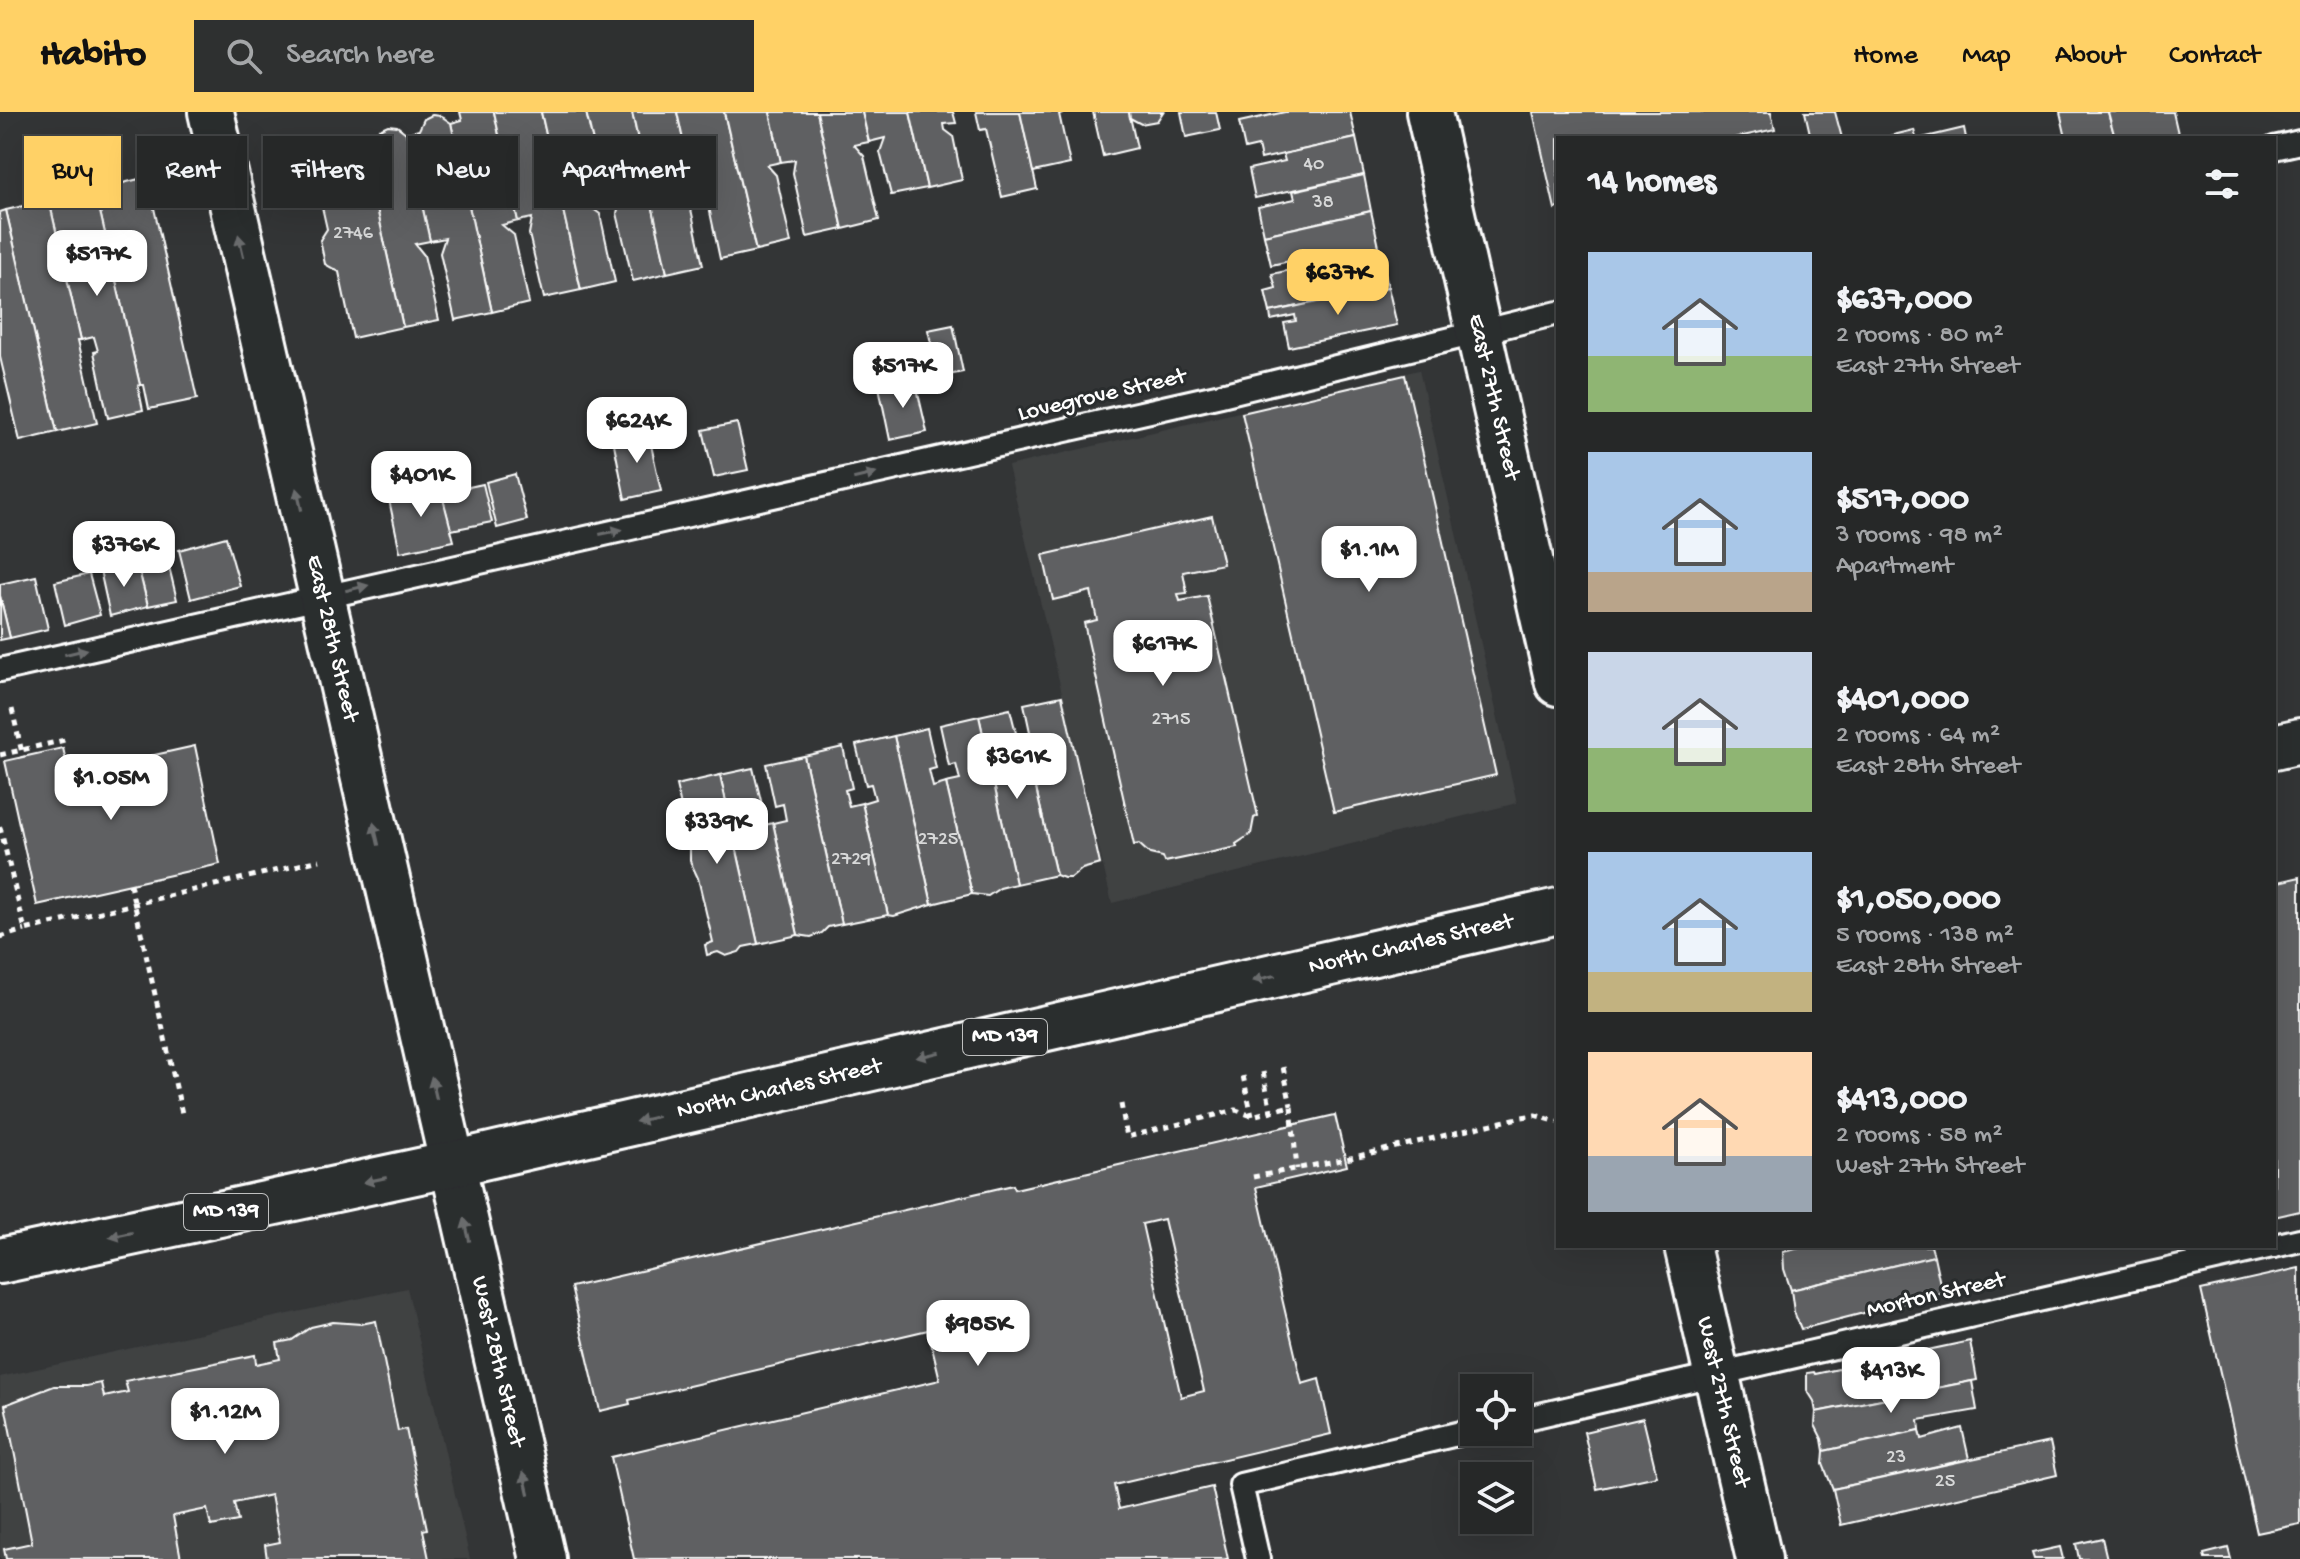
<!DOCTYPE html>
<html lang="en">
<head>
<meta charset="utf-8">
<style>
	body { margin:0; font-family:"Gochi Hand",sans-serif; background:#2e3030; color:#f1f3f6; height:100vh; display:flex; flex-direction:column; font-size:30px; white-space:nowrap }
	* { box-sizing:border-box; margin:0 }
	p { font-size:26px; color:#a4a6a8 }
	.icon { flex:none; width:44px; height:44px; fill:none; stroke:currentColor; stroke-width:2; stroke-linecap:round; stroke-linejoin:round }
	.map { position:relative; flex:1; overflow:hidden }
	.drawer { position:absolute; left:1556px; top:24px; width:720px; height:1112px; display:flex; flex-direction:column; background:#262828; border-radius:0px; box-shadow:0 8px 32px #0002,0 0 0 2px #424445 }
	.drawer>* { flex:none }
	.hud { position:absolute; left:24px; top:24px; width:760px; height:72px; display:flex; gap:16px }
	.buttons { position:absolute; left:1460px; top:1262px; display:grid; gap:16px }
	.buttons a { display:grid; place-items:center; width:72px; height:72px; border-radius:0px; background:#262828; box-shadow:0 8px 32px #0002,0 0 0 2px #424445; font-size:40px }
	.price { position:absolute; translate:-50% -68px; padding:0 18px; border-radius:16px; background:#fff; color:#222; font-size:26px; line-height:52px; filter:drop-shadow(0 2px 4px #0008) }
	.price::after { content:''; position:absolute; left:50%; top:48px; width:24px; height:18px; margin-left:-12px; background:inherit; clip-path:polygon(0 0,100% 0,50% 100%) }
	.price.active { background:#ffd166; color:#111 }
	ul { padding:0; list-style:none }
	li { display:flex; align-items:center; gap:24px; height:200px; padding:0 32px }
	li span { display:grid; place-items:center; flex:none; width:224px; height:160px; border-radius:0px; color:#555 }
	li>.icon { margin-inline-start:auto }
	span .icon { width:96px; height:96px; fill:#fffc; stroke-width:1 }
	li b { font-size:34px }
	h2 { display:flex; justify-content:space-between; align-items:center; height:96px; padding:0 32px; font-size:34px }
	.chip { padding:0 28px; border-radius:0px; background:#262828; box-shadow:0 8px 32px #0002,0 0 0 2px #424445; font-size:28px; line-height:72px }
	.chip.active { background:#ffd166; color:#111 }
	header { display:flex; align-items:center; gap:48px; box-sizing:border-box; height:112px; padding:0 40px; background:#ffd166; color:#111 }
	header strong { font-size:38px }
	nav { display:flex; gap:44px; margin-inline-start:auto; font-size:28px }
	.search { width:560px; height:72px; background:#2e3030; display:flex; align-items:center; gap:20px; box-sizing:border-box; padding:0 28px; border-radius:0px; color:#a4a6a8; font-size:30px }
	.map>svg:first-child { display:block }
	.built { fill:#404243 }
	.building { fill:#5f6162; stroke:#fff; stroke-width:2; fill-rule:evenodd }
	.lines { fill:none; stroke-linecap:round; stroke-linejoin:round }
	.lane-casing { stroke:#fff; stroke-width:28 }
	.street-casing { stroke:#fff; stroke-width:50 }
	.primary-casing { stroke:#fff; stroke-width:50 }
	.path { stroke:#fff; stroke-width:5; stroke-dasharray:6 6; stroke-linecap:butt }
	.lane { stroke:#2a2d2e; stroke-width:22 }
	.street { stroke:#2a2d2e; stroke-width:44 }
	.primary { stroke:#2a2d2e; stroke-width:44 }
	.oneway { fill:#6a6c6d }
	.labels { text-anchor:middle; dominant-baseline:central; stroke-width:6; stroke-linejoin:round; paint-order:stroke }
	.number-label { font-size:20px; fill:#d7d8d8 }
	.shield { fill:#2a2d2e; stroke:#bfc0c0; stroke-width:2 }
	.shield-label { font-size:22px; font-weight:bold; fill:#fff }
	.street-label { font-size:24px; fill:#fff; stroke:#2a2d2e }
</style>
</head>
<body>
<header>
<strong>Habito</strong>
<div class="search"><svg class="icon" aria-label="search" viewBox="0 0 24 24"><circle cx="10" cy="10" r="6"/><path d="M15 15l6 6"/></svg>Search here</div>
<nav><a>Home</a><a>Map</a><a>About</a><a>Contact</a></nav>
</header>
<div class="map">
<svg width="2300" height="1447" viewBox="0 0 2300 1447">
	<rect width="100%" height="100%" fill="#333536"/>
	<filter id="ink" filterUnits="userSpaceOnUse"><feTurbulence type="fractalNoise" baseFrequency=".0125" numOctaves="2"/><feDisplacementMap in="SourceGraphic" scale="16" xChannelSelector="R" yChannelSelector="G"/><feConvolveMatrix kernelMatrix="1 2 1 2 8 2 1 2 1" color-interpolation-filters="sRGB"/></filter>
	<g filter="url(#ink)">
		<!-- built -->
		<g class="built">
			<polygon points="1419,258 1517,691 1112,791 1008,354"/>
			<polygon points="407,1176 470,1447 0,1447 0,1265"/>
		</g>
		<!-- building -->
		<g class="building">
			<polygon points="460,0 494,0 518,109 502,113 514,123 529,191 492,200 451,11 462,8"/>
			<polygon points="494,0 541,0 581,178 544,186 529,122 532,106 518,109"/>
			<polygon points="541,0 586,0 607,89 588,93 600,102 615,170 581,178"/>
			<polygon points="586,0 632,0 667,161 633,169 617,101 621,86 607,89"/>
			<polygon points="632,0 677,0 692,69 679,73 688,83 703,153 667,161"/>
			<polygon points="677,0 724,0 756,139 720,147 706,81 708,67 692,69"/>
			<polygon points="724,0 770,0 781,50 767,53 776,63 791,131 756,139"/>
			<polygon points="770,0 817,0 843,117 807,125 793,61 795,48 781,50"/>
			<polygon points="817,0 862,0 869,30 854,33 864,44 879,108 843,117"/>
			<polygon points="862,0 910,0 927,76 891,83 880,40 885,26 869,30"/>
			<polygon points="910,0 953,0 956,11 944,12 945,18 953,24 962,68 927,76"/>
			<polygon points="976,0 1020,0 1037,77 1002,85 986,17 980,18"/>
			<polygon points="1020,0 1066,0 1059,2 1070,52 1033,60"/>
			<polygon points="1093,0 1129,0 1137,36 1103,44"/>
			<polygon points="1129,0 1163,0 1157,9 1141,12 1130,6"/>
			<polygon points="1181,0 1216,0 1220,18 1186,25"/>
			<polygon points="1285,0 1350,0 1356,26 1261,47 1258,34 1245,37 1239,10"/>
			<polygon points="1533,0 1771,0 1775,17 1734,26 1558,26 1558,96 1555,97"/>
			<polygon points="1805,0 1835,0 1842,26 1811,26"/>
			<polygon points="2060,0 2108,0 2115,26 2066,26"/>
			<polygon points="2108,0 2173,0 2179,26 2115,26"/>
			<polygon points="432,3 441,4 451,11 492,200 455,208 440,141 445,126 430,129 406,21 419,18 424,7"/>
			<polygon points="388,13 397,14 406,21 430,129 415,132 424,143 439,208 403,215 362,28 375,25 379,17"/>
			<polygon points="1964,16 1966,26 1922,26"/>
			<polygon points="1914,18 1916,26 1881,26"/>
			<polygon points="315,26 326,26 337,33 362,28 403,215 353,226 339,160 325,152 320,128 327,117 316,68 309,65 299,53 300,38 309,28"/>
			<polygon points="1356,26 1364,63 1255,86 1249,57 1285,49 1283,42"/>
			<polygon points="1364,63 1371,99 1264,123 1258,95 1295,87 1293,79"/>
			<polygon points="147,65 197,287 149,297 144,273 140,273 95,78"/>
			<polygon points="95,78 140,273 138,274 143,298 108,306 94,240 98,239 94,225 81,228 49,88"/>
			<polygon points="49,88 81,228 78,228 97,311 57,320 6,98"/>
			<polygon points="6,98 57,320 20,329 0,245 0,100"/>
			<polygon points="1371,99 1380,139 1310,153 1309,145 1271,153 1264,123"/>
			<polygon points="1380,139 1388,175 1270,200 1265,179 1276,176 1272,162"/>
			<polygon points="1388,175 1397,213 1289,235 1284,211 1296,209 1295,203 1271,208 1270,200"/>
			<polygon points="953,213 963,260 939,265 928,218"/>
			<polygon points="1405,263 1496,663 1334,700 1242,301"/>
			<polygon points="915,268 927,320 890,328 879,275"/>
			<polygon points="737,311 748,358 714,365 703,318"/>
			<polygon points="648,319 661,379 625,387 613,327"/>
			<polygon points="515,362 527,408 497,416 486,370"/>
			<polygon points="483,372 492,410 451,418 441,381"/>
			<polygon points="440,375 454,429 400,440 388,383 394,382 394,384"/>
			<polygon points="1212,404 1223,452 1183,460 1187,481 1178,482 1180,489 1207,484 1258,704 1254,706 1251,722 1236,732 1237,735 1165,750 1163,745 1150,742 1139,732 1134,733 1084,511 1097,508 1091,479 1053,488 1043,443"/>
			<polygon points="226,425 240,474 191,487 179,438"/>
			<polygon points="166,442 177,488 148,494 137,450"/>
			<polygon points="137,450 148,494 110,504 100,458"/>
			<polygon points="89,462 100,503 65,513 55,470"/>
			<polygon points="36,464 48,517 10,526 0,484 0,472"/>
			<polygon points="0,484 10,526 0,528"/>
			<polygon points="1062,584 1100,752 1082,757 1071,766 1064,766 1056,763 1030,651 1044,648 1040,632 1033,634 1024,592"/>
			<polygon points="1010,597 1020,637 1014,638 1018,654 1030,651 1056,763 1016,772 979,604"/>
			<polygon points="979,604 1016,772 1000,776 988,784 972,782 946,671 960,668 956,652 949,654 940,613"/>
			<polygon points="927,616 936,656 929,658 933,675 946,671 972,782 932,792 894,624"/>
			<polygon points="894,624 932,792 894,804 888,803 862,691 875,687 871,672 866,673 856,633"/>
			<polygon points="195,634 220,752 37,793 5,649 63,636 69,662"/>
			<polygon points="843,635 852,676 845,678 849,694 862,691 888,803 842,812 804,644"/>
			<polygon points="804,644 842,812 828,815 822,821 811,825 798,823 773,711 786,708 783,692 775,694 766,652"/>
			<polygon points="753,656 763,697 757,698 761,714 773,711 798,823 758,832 720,663"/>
			<polygon points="720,663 758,832 743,835 739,840 726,844 718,840 707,843 705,833 713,830 698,766 690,749 690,733 676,673"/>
			<polygon points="2300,765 2300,1099 2274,1105 2274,771"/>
			<path d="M1335,1003L1347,1054L1256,1075L1302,1272L1319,1267L1331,1322L1114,1373L1119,1397L1212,1375L1228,1447H634L611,1345L940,1268L928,1218L629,1288L630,1292L600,1299L571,1175L1013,1073L1015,1077ZM1164,1107L1204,1279L1181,1285L1142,1112Z"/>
			<polygon points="1808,1134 1931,1134 1934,1144 1791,1178 1784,1157 1783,1140"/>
			<polygon points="1934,1144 1942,1181 1801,1217 1794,1200 1791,1178"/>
			<polygon points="2299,1156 2300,1412 2257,1421 2201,1178"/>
			<polygon points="376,1209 398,1319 406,1317 427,1417 423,1418 429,1447 267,1447 265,1433 280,1430 271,1383 234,1391 238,1409 211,1414 207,1397 173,1404 181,1447 6,1447 4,1437 32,1431 5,1293 54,1274 86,1274 101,1271 104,1285 128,1280 125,1269 255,1243 256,1252 280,1247 277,1231 292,1228 311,1215 333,1210 361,1212"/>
			<polygon points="1970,1229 1977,1268 1816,1300 1814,1289 1807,1278 1807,1261 1814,1260 1815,1262"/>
			<polygon points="1972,1269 1977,1298 1919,1308 1920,1318 1824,1339 1822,1327 1815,1313 1816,1300"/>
			<polygon points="1643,1306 1657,1364 1597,1377 1584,1320"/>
			<polygon points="1962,1316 1969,1347 1833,1377 1823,1352 1824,1339 1920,1318 1922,1327"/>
			<polygon points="2050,1330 2057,1363 1841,1413 1833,1377"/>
			<polygon points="2102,1426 2107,1447 2079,1447 2076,1432"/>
			<polygon points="2060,1435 2063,1447 2034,1447 2032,1441"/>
			<polygon points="2228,1436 2231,1447 2205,1447 2204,1442"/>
		</g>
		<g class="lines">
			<!-- lane casing -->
			<g class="lane-casing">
				<g id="lane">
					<polyline points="2274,36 2300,30"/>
					<polyline points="0,558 1221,283 1558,201"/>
					<polyline points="2274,1134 2300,1128"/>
					<polyline points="1518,1308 2272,1134"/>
					<polyline points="1258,1447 1241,1373 1474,1318"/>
				</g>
			</g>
			<!-- street casing -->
			<g class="street-casing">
				<g id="street">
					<path id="s1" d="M1429,0L1558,571"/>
					<path id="s2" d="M1687,1134L1759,1447"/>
				</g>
			</g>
			<!-- primary casing -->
			<g class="primary-casing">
				<g id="primary">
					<path id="s3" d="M211,0L543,1447"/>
					<polyline points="2274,635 2300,629"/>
					<path id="s4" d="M0,1149L452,1052L1558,799"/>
				</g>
			</g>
			<!-- path -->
			<g class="path">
				<polyline points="12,597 23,645"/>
				<polyline points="0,643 65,628"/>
				<polyline points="0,715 25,818 320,748"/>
				<polyline points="130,772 183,1006"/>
				<polyline points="0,825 25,818"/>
				<polyline points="1283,955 1291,994"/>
				<polyline points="1263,960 1271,999"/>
				<polyline points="1243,964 1252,1004"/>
				<polyline points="1121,992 1127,1025 1236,998 1252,1004 1291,994 1297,1057"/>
				<polyline points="1253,1065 1346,1047 1522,1005 1535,1003 1558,1010"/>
			</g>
			<!-- lane -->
			<use href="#lane" class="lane"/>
			<!-- street -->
			<use href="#street" class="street"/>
			<!-- primary -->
			<use href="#primary" class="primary"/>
		</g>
		<!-- one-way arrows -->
		<defs><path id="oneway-solid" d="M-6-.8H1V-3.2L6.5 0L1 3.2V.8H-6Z" transform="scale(2)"/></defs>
		<g class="oneway">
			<use href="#oneway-solid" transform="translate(241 134) rotate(-103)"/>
			<use href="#oneway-solid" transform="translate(865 364) rotate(-13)"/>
			<use href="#oneway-solid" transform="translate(299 387) rotate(-103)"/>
			<use href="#oneway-solid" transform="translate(611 420) rotate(-12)"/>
			<use href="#oneway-solid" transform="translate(357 476) rotate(-13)"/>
			<use href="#oneway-solid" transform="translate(76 540) rotate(-13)"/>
			<use href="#oneway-solid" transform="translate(376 722) rotate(-103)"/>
			<use href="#oneway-solid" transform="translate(1264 866) rotate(167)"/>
			<use href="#oneway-solid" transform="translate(928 943) rotate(167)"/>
			<use href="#oneway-solid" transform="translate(434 976) rotate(-103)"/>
			<use href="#oneway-solid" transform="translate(647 1007) rotate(167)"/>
			<use href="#oneway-solid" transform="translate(375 1068) rotate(168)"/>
			<use href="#oneway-solid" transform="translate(467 1118) rotate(-103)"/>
			<use href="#oneway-solid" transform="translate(121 1123) rotate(168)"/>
			<use href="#oneway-solid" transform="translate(526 1371) rotate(-103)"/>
		</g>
	</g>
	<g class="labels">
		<!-- number labels -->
		<g class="number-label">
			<text x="1314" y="53">40</text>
			<text x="1323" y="91">38</text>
			<text x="353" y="122">2746</text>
			<text x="1171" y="608">2715</text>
			<text x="938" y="728">2725</text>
			<text x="851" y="748">2729</text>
			<text x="1896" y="1346">23</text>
			<text x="1945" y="1370">25</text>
		</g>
		<!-- shield labels -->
		<g class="shield">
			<rect x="963" y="907" width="84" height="36" rx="6"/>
			<rect x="184" y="1082" width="84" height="36" rx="6"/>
		</g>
		<g class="shield-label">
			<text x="1005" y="925">MD 139</text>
			<text x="226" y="1100">MD 139</text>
		</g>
		<!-- street labels -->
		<g class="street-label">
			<text transform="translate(1102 284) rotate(-13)">Lovegrove Street</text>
			<text stroke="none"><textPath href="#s1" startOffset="292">East 27th Street</textPath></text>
			<text stroke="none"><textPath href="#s3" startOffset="540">East 28th Street</textPath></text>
			<text stroke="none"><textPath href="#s4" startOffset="1446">North Charles Street</textPath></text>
			<text stroke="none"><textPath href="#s4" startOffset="798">North Charles Street</textPath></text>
			<text transform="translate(1936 1184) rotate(-13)">Morton Street</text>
			<text stroke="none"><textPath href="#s3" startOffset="1282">West 28th Street</textPath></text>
			<text stroke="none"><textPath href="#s2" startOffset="160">West 27th Street</textPath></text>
		</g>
	</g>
</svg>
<div class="buttons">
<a><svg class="icon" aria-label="locate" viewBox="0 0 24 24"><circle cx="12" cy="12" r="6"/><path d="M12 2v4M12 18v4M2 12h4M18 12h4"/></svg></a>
<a><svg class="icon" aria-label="layers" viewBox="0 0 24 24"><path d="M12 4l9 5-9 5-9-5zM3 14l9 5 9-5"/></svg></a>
</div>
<b class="price" style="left:97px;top:186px">$517K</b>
<b class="price active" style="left:1338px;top:205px">$637K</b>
<b class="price" style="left:903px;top:298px">$517K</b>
<b class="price" style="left:637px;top:353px">$624K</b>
<b class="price" style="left:421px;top:407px">$401K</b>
<b class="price" style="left:124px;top:477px">$376K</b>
<b class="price" style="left:1369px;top:482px">$1.1M</b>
<b class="price" style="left:1163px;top:576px">$617K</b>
<b class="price" style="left:1017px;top:689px">$361K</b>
<b class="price" style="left:111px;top:710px">$1.05M</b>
<b class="price" style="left:717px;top:754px">$339K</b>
<b class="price" style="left:978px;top:1256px">$985K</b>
<b class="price" style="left:1891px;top:1303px">$413K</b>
<b class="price" style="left:225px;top:1344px">$1.12M</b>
<div class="hud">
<a class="chip active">Buy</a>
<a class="chip">Rent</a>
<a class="chip">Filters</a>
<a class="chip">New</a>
<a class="chip">Apartment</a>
</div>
<section class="drawer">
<h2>14 homes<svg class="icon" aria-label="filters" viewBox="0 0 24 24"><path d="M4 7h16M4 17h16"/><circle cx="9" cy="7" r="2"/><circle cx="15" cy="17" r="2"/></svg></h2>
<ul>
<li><span style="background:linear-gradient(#a9c7e8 65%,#8fb573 0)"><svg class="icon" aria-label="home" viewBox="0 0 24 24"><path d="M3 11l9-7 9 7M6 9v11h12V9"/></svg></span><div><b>$637,000</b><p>2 rooms · 80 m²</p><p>East 27th Street</p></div></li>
<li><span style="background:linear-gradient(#a9c7e8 75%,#b9a48a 0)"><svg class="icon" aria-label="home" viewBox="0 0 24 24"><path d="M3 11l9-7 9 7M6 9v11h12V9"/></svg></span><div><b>$517,000</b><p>3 rooms · 98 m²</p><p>Apartment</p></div></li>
<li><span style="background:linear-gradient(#c9d6e8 60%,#8fb573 0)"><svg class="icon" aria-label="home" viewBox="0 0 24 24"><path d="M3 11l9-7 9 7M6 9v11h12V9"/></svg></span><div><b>$401,000</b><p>2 rooms · 64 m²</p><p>East 28th Street</p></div></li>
<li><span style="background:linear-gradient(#a9c7e8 75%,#c2b280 0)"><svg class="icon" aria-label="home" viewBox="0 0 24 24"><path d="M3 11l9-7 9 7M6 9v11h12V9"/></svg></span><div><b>$1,050,000</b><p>5 rooms · 138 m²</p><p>East 28th Street</p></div></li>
<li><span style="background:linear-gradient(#ffd9b3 65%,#9aa5b1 0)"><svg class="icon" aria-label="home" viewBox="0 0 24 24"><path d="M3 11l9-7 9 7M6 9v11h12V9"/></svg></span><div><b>$413,000</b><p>2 rooms · 58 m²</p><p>West 27th Street</p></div></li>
</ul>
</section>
</div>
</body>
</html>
